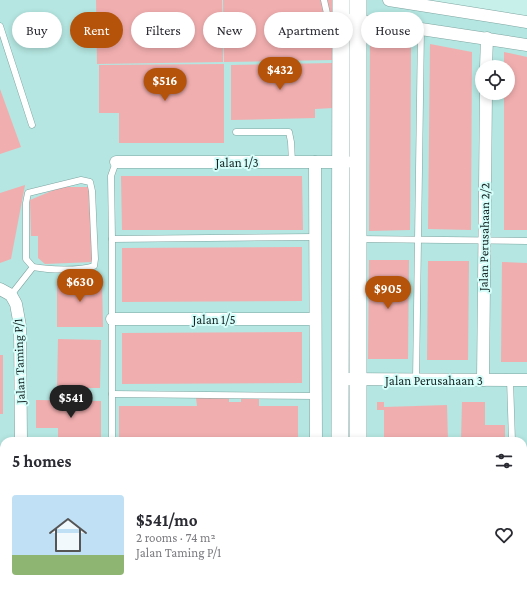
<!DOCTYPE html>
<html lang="en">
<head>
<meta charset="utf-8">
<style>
	body { margin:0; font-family:"Crimson Pro",serif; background:#f2f2f3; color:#2b2b33; height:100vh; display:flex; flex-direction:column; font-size:15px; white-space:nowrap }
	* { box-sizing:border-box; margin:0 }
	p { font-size:13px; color:#7c7c81 }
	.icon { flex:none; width:22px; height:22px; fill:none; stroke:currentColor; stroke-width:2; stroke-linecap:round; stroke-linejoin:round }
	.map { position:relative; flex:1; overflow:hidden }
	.panel { position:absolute; left:0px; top:437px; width:527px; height:156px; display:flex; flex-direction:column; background:#fff; border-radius:12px 12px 0 0; box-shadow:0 2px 6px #0003 }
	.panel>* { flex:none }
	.guide { position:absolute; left:12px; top:12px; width:503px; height:36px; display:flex; gap:8px }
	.buttons { position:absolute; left:475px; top:60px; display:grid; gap:8px }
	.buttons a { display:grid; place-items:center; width:40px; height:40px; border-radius:50%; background:#fff; box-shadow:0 2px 6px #0003; font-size:20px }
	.price { position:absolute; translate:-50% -34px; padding:0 9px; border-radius:14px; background:#b45309; color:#fff; font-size:13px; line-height:26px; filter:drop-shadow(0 1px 2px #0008) }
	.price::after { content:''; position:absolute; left:50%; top:24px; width:12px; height:9px; margin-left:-6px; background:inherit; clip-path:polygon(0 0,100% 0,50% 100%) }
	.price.selected { background:#222; color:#fff }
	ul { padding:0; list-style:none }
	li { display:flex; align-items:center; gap:12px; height:100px; padding:0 12px }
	li span { display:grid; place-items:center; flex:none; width:112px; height:80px; border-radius:4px; color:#555 }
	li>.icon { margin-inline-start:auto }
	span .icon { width:48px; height:48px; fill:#fffc; stroke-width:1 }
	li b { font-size:17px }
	h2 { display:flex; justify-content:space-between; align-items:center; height:48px; padding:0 12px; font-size:17px }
	.chip { padding:0 14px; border-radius:18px; background:#fff; box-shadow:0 2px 6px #0003; font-size:14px; line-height:36px }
	.chip.selected { background:#b45309; color:#fff }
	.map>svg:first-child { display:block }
	.built { fill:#b5e6e1; fill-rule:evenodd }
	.building { fill:#f1aeaf }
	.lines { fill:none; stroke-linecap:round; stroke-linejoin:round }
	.lane-casing { stroke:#7fa5a1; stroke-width:7 }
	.street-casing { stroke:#7fa5a1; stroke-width:13 }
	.secondary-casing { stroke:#7fa5a1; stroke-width:18 }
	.lane { stroke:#fff; stroke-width:6 }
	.street { stroke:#fff; stroke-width:12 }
	.secondary { stroke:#fff; stroke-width:17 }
	.labels { text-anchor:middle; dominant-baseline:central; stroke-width:4; stroke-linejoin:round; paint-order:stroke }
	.street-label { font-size:13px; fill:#152423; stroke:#d5fdf9 }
</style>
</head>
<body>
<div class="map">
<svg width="527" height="593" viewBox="0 0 527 593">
	<rect width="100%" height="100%" fill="#c8f0eb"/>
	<!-- built -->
	<path class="built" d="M0,0H425L527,16V593H39L34,589H523V441H4V566L0,562ZM482,67H508V93H482Z"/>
	<!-- building -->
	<g class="building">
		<polygon points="96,0 222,0 223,62 97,64"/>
		<polygon points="223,0 332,0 333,60 224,62"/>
		<polygon points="370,36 411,44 410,230 369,231"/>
		<polygon points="430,44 472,52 471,230 428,229"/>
		<polygon points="504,52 527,57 527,230 504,230 504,93 508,93 508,67 504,67"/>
		<polygon points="332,63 333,108 315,109 315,118 231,120 231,65"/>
		<polygon points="224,64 224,143 119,143 119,113 99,113 99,65"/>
		<polygon points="0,89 21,147 0,154"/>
		<polygon points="121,176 302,176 303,230 122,230"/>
		<polygon points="25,185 11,259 0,263 0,193"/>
		<polygon points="61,187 89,187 93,262 45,264 38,258 38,236 31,236 30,200"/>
		<polygon points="302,247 302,301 122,302 122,248"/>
		<polygon points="369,260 409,260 408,359 368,359"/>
		<polygon points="428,261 469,261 468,360 427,360"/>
		<polygon points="502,262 527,263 527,362 501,362"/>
		<polygon points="57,279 102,279 103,327 57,327"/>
		<polygon points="302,332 302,383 122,384 122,333"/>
		<polygon points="58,339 101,340 100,388 57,388"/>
		<rect x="0" y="355" width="3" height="59"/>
		<polygon points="241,396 259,397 259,406 298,406 298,441 119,441 119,406 197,406 196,398 229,398 229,402 241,402"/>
		<polygon points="36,400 101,401 101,441 58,441 58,428 36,428"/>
		<polygon points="377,402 384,402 384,407 447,405 448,441 384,441 384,410 377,410"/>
		<polygon points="462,402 485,402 485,425 505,425 505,441 461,441"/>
		<polygon points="66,589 98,589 98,593 65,593"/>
		<rect x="121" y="589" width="212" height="4"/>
		<rect x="380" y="589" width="61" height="4"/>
		<rect x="455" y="589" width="55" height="4"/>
	</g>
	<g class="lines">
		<!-- lane casing -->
		<g class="lane-casing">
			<g id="lane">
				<polyline points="324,0 330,27"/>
				<polyline points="0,26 32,125"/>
				<polyline points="236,132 289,132 291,142 292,162"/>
				<path d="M81,180L90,182L92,191L95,259L94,266C79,271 49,270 33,267L26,259V203L28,193Z"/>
				<polyline points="112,239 315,237"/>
				<polyline points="359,239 527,241"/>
				<polyline points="11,295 33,267"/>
				<polyline points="416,380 421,29"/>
				<polyline points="510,380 512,441"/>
				<polyline points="112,394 316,396"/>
				<polyline points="112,441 112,239 111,176 116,162"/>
				<polyline points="0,453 4,453"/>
				<polyline points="0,520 4,520"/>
				<polyline points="377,589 377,593"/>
				<polyline points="108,593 108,589"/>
				<polyline points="445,593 445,589"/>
			</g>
		</g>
		<!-- street casing -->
		<g class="street-casing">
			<g id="street">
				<polyline points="389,0 527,22"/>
				<polyline points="350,20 421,29 527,45"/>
				<polyline points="486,67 487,38"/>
				<polyline points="116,162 347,162"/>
				<polyline points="315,162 316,441"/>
				<polyline points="0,289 11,295 16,304 20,326 21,441"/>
				<polyline points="112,319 315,319"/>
				<polyline points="340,379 527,380"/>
				<polyline points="483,380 486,93"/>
				<polyline points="0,585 4,581"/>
				<polyline points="17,589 21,593"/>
			</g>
		</g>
		<!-- secondary casing -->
		<g class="secondary-casing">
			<g id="secondary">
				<polyline points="358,0 358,441"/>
				<polyline points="340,441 341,0"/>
				<polyline points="340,593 340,589"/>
				<polyline points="358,593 358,589"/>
			</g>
		</g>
		<!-- lane -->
		<use href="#lane" class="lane"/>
		<!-- street -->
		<use href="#street" class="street"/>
		<!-- secondary -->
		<use href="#secondary" class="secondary"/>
	</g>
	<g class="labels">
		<!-- street labels -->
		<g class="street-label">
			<text x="237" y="162">Jalan 1/3</text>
			<text transform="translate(484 237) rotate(-89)">Jalan Perusahaan 2/2</text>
			<text x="214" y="319">Jalan 1/5</text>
			<text transform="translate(19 361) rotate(-92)">Jalan Taming P/1</text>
			<text x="434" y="380">Jalan Perusahaan 3</text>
		</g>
	</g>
</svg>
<div class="buttons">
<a><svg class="icon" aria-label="locate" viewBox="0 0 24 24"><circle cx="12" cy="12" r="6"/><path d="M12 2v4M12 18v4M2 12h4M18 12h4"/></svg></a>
</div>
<b class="price" style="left:280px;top:91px">$432</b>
<b class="price" style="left:165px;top:102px">$516</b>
<b class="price" style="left:80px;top:303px">$630</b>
<b class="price" style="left:388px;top:310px">$905</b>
<b class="price selected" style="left:71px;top:419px">$541</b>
<div class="guide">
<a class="chip">Buy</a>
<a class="chip selected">Rent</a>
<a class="chip">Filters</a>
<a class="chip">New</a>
<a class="chip">Apartment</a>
<a class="chip">House</a>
</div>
<section class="panel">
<h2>5 homes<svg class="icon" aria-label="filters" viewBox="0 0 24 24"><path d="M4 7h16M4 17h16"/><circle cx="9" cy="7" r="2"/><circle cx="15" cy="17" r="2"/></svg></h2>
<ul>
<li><span style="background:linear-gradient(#bfe0f5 75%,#8fb573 0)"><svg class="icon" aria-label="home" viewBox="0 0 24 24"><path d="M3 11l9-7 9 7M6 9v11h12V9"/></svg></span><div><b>$541/mo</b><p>2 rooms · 74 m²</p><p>Jalan Taming P/1</p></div><svg class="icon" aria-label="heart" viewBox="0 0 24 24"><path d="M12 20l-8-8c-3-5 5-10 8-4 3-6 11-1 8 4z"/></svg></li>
</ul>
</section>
</div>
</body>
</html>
